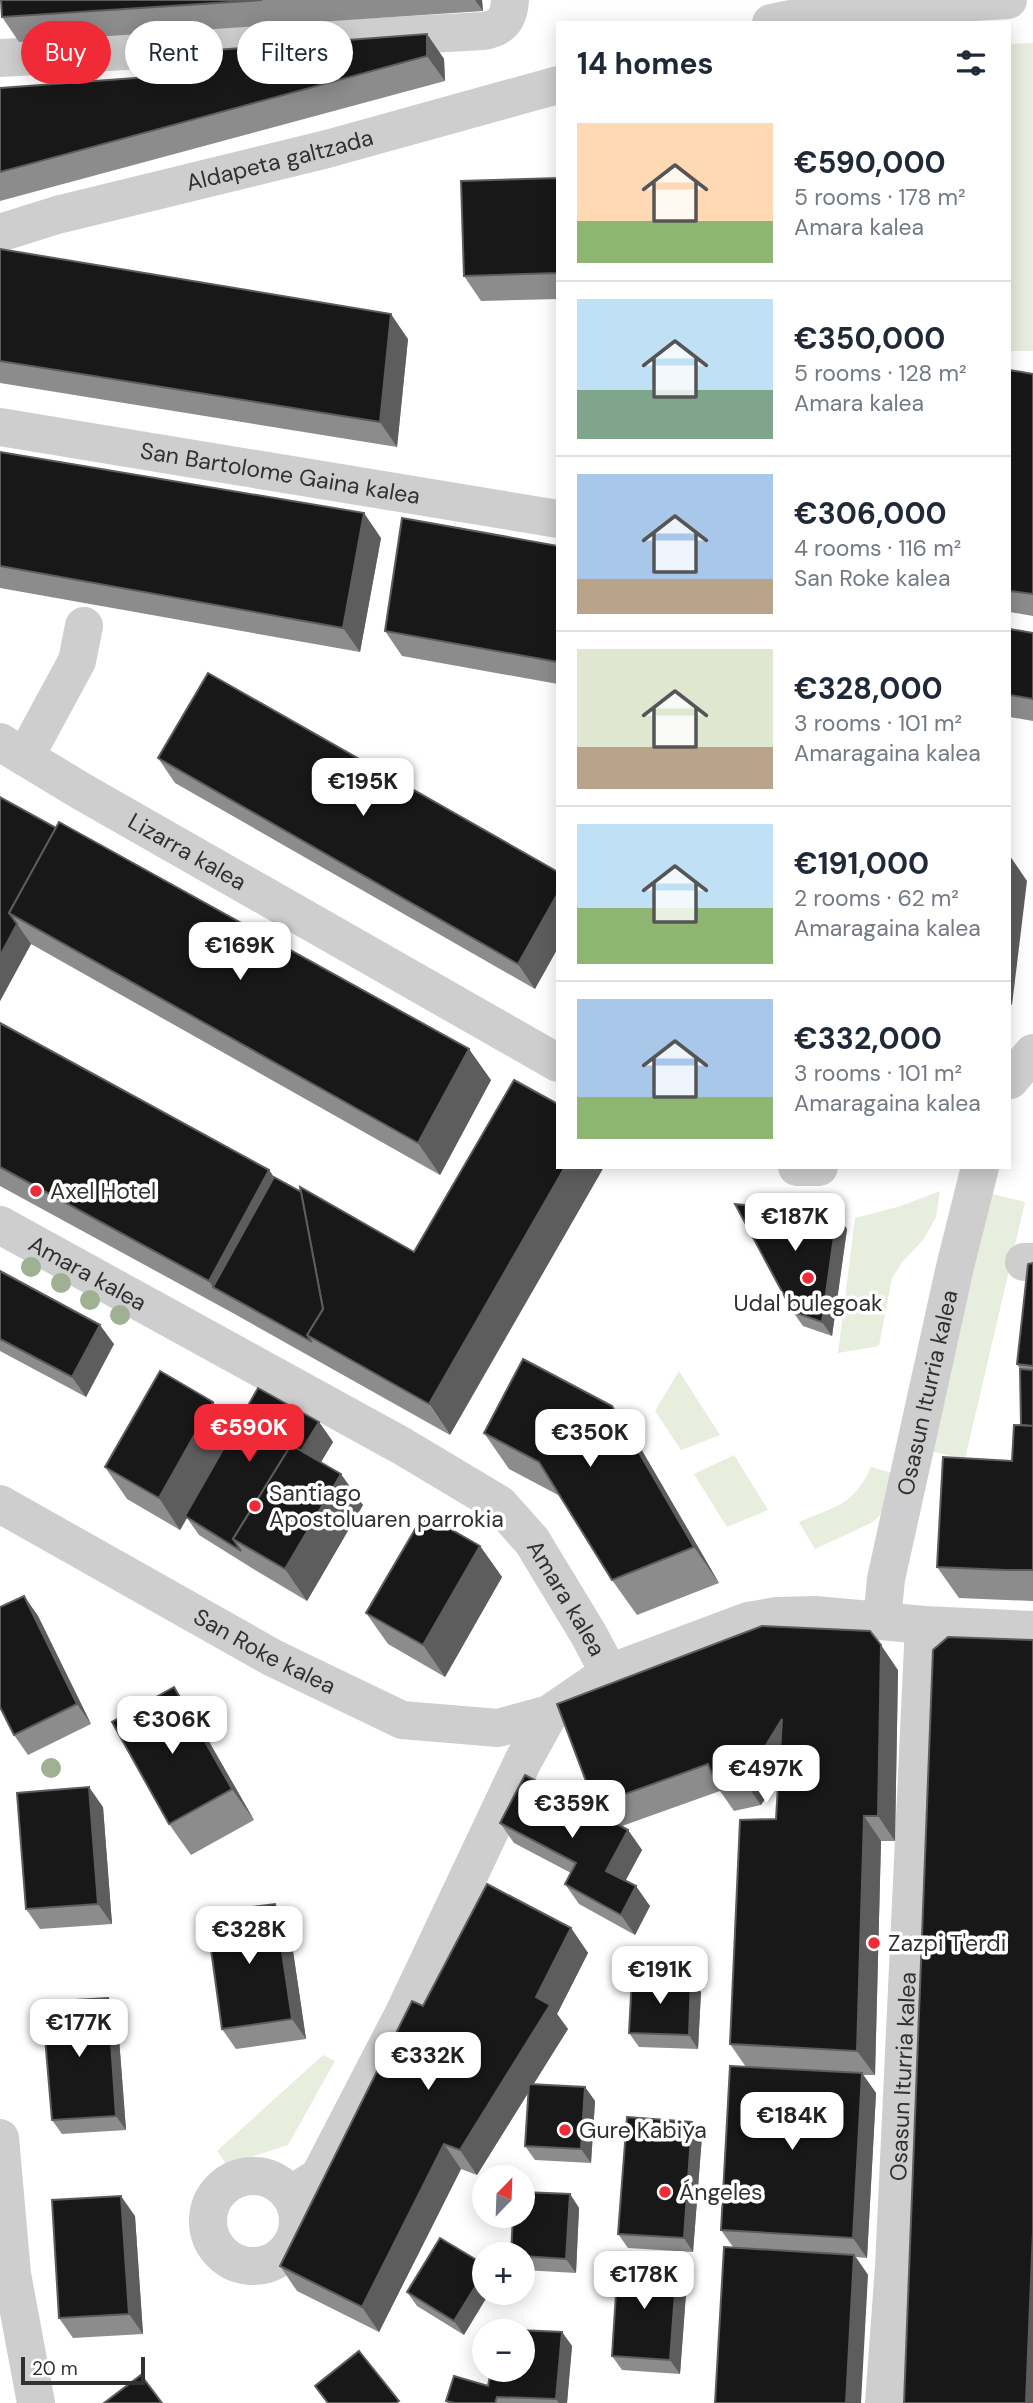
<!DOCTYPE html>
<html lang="en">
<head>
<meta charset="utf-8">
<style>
	body { margin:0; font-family:"DM Sans",sans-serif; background:#f2f2f3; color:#1f2937; height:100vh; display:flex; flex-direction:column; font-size:26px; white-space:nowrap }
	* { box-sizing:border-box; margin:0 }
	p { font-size:23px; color:#747a83 }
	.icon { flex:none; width:38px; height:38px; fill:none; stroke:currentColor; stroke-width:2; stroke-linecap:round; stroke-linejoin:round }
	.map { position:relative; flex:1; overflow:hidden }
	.sheet { position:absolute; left:556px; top:21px; width:455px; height:1148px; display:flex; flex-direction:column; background:#fff; border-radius:0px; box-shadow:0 4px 18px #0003 }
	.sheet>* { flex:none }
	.banner { position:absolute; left:21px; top:21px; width:430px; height:63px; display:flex; gap:14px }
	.needle { width:46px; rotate:23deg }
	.tools { position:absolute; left:472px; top:2165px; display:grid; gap:14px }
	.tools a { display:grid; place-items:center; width:63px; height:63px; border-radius:50%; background:#fff; box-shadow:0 4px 18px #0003; font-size:35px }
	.scale { position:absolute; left:21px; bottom:18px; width:124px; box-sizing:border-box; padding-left:7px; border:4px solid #313131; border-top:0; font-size:19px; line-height:24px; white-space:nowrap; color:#313131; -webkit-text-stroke:5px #fff; paint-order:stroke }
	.price { position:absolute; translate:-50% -60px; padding:0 16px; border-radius:14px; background:#fff; color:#222; font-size:23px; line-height:46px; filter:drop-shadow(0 2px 4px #0008) }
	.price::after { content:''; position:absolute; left:50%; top:42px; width:21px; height:16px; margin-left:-10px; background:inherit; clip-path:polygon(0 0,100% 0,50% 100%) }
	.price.on { background:#f12a38; color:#fff }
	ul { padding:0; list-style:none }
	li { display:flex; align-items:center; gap:21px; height:175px; padding:0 21px }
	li+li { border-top:2px solid #e0e1e3 }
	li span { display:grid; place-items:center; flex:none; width:196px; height:140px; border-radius:0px; color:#555 }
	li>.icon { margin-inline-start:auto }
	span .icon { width:84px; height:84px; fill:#fffc; stroke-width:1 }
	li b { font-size:30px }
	h2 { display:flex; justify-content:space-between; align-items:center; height:84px; padding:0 21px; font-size:30px }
	.chip { padding:0 24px; border-radius:32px; background:#fff; box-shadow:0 4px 18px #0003; font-size:24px; line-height:63px }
	.chip.on { background:#f12a38; color:#fff }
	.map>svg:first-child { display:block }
	.green { fill:#e7eede }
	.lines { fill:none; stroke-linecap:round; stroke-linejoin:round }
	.minor { stroke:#cecece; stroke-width:38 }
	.tree { fill:#a0b093 }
	.wall { fill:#8c8c8c }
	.shaded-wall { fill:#5d5d5d }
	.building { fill:#181818; stroke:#5d5d5d; stroke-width:2 }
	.poi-dot { fill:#f12a38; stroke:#fff; stroke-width:2.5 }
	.labels { text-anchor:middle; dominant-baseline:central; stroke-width:7; stroke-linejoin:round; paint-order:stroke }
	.street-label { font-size:23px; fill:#313131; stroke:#fff }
	.poi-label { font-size:23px; fill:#313131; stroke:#fff; text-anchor:start }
</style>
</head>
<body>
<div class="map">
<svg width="1033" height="2403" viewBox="0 0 1033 2403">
	<rect width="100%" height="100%" fill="#fff"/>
	<!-- green -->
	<g class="green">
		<polygon points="1033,43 1033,351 1010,351 1010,44"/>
		<polygon points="940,1191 936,1217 924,1239 903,1261 892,1278 879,1346 838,1353 855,1218 901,1206"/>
		<polygon points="992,1194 1025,1202 965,1459 931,1451"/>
		<polygon points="679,1371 720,1435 681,1450 655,1411"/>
		<polygon points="734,1455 768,1510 727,1527 694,1474"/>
		<path d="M871,1467L899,1475L889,1505L873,1522L815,1549L799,1522C836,1506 853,1506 871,1467Z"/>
		<polygon points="323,2055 335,2061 288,2145 227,2165 217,2151"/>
	</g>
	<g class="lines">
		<!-- minor -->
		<g class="minor">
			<path d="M771,23C849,6 929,5 1008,0"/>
			<path d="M0,58L483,31C502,28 509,19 510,0"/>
			<path id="s1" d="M0,233L57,215L327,149L558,85"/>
			<path id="s2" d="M0,427L558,519"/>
			<path id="s3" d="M0,742L81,791L558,1063"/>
			<polyline points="25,757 77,661 84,626"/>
			<polyline points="1010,1080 1033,1053"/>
			<polyline points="797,1167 819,1167"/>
			<path id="s4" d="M0,1225L402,1446L499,1504L532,1541L589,1635L609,1673"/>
			<polyline points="1024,1262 1033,1262"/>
			<path id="s5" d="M0,1504L273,1658L402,1720L498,1728L549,1714L609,1673L748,1621L777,1616L815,1615L924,1625L1033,1630"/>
			<path id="s6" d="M882,1621L886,1579L955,1267L980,1167"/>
			<polyline points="0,2138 12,2274 36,2403"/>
			<circle cx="253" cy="2221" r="45"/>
			<polyline points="290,2195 319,2177 403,2015 523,1761 549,1714"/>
			<path id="s7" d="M884,2403L894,2267L924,1625"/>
		</g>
	</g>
	<!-- trees -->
	<g class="tree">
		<circle cx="31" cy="1267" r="10"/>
		<circle cx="61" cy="1283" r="10"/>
		<circle cx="90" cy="1300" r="10"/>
		<circle cx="120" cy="1315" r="10"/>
		<circle cx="51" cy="1768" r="10"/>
	</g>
	<!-- wall -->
	<g class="wall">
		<polygon points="1,0 482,0 483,11 19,42 2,17"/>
		<polygon points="427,34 444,59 445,81 0,201 0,88 203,73"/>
		<polygon points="558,178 558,299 481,301 464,276"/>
		<polygon points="0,249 408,339 397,447 0,383"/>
		<polygon points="1010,370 1033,374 1033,616 1010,612"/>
		<polygon points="0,452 381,538 360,652 0,588"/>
		<polygon points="558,546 558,684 402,656 385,631"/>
		<polygon points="1010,629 1033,633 1033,721 1010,717"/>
		<polygon points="158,758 558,872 535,989 175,783"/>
		<polygon points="0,797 491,1080 440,1175 31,944 0,1001"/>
		<polygon points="0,1023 269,1170 450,1435 231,1312 0,1186"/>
		<polygon points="837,1215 847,1229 832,1336 803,1326 793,1312"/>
		<polygon points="1033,1263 1033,1601 959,1598 937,1567 1012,1461 1021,1425 1020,1369 1017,1364"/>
		<polygon points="0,1271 114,1344 86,1397 0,1351"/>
		<polygon points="213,1402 233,1431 319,1422 333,1442 321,1462 363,1505 307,1601 255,1570 199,1535 187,1518 180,1530 127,1499 105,1467"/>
		<polygon points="612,1406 637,1442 719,1583 637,1615 612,1580 560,1496 509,1469 484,1433"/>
		<polygon points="480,1546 502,1577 445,1677 388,1644 366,1613"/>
		<polygon points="24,1596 38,1616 91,1724 28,1755 14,1735"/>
		<polygon points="898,1670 895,1841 881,1841 875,2075 863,2075 876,2093 867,2258 856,2257 868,2275 733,2247 721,2230 746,2067 730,2044 776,1819 778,1778 761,1805 734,1811 720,1791 622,1826 628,1830 642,1850 625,1881 650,1906 635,1935 579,1904 565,1884 571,1873 514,1843 500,1823 603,1816 595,1805"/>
		<polygon points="174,1687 196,1719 254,1820 191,1855 169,1824"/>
		<polygon points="103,1807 112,1924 40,1929 26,1909"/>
		<polygon points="275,1904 289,1924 306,2039 236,2049 222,2029"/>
		<polygon points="571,1928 588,1953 557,2014 568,2029 533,2084 585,2087 595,2101 591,2163 535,2160 525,2146 528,2093 477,2175 461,2169 379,2332 297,2291 280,2266 423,2006"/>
		<polygon points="701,1992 698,2049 639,2047 629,2033"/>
		<polygon points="108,1998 117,2012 126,2130 62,2134 52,2120"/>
		<polygon points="692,2122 702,2136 693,2252 628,2248 618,2234"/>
		<polygon points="570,2194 579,2208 576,2273 523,2270 523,2254"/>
		<polygon points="135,2216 143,2334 73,2338 59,2318"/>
		<polygon points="440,2238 464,2335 417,2306 407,2292"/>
		<polygon points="687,2280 680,2374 622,2370 612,2356"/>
		<polygon points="562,2332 572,2346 567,2403 448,2403 446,2401 488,2386"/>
	</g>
	<!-- shaded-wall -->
	<g class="shaded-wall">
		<polygon points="475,0 482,0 483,11"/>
		<polygon points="427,34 444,59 445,81 427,56"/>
		<polygon points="391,314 408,339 397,447 380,422"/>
		<polygon points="364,513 381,538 360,652 343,628"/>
		<polygon points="1010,856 1027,881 1012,1005 1010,1003"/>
		<polygon points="558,893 558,948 535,989 518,964"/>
		<polygon points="17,924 31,944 0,1001 0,956"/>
		<polygon points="469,1049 491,1080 440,1175 418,1143"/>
		<polygon points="565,1167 604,1167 450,1435 429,1404"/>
		<polygon points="269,1170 291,1202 213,1287 209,1281"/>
		<polygon points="837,1215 847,1229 832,1336 822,1322"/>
		<polygon points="100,1325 114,1344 86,1397 72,1377"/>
		<polygon points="213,1402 235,1433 185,1516 187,1518 180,1530 159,1498"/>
		<polygon points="612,1406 637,1442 719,1583 694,1547"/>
		<polygon points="319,1422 333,1442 264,1557 244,1546"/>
		<polygon points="341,1474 363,1505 307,1601 285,1569"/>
		<polygon points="480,1546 502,1577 445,1677 423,1645"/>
		<polygon points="24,1596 38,1616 91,1724 77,1704"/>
		<polygon points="881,1645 898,1670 895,1841 878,1816"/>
		<polygon points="174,1687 196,1719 254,1820 232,1789"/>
		<polygon points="782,1719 799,1744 761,1805 744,1781"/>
		<polygon points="89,1787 103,1807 112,1924 98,1904"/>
		<polygon points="864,1816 881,1841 875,2075 857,2051"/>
		<polygon points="628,1830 642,1850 620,1891 606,1871"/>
		<polygon points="636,1886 650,1906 635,1935 621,1915"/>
		<polygon points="275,1904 289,1924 306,2039 292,2019"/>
		<polygon points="571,1928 588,1953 557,2014 568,2029 477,2175 460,2150"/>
		<polygon points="691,1978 701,1992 698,2049 689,2035"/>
		<polygon points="108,1998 117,2012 126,2130 116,2116"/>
		<polygon points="862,2073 876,2093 867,2258 853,2238"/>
		<polygon points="585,2087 595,2101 591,2163 581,2149"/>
		<polygon points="692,2122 702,2136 693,2252 684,2238"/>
		<polygon points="444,2144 461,2169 379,2332 362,2307"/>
		<polygon points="570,2194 579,2208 576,2273 566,2259"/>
		<polygon points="121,2196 135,2216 143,2334 129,2314"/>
		<polygon points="1033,2231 1033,2403 1026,2403"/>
		<polygon points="854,2255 868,2275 861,2403 846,2403"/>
		<polygon points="677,2266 687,2280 680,2374 670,2360"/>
		<polygon points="485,2271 485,2292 490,2292 464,2335 454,2321"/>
		<polygon points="562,2332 572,2346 567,2403 559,2403 556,2399"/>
	</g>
	<!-- building -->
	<g class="building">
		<polygon points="1,0 262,0 2,17"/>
		<polygon points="427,34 427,56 0,172 0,88 203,73 202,51"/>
		<polygon points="558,178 558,273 464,276 461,181"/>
		<polygon points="0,249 391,314 380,422 0,361"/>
		<polygon points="1010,370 1033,374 1033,594 1010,591"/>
		<polygon points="0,452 364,513 343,628 0,566"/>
		<polygon points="402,518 558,546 558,662 385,631"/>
		<polygon points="1010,629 1033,633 1033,699 1010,695"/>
		<polygon points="208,673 558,872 558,893 518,964 158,758"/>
		<polygon points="0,797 56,828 9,913 17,924 0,956"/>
		<polygon points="59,822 469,1049 418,1143 9,913"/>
		<polygon points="0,1023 269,1170 209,1281 0,1167"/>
		<polygon points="514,1080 558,1104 558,1167 565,1167 429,1404 307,1335 323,1309 300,1187 414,1252"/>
		<polygon points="274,1177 301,1192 323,1309 307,1335 312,1342 213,1287"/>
		<polygon points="735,1204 837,1215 822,1322 793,1312"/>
		<polygon points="1033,1263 1033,1366 1017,1364 1028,1264"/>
		<polygon points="0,1271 100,1325 72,1377 0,1339"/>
		<polygon points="523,1359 612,1406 694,1547 612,1580 539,1462 484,1433"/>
		<polygon points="1020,1369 1033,1370 1033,1426 1021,1425"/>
		<polygon points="160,1371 213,1402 159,1498 105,1467"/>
		<polygon points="258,1388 319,1422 301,1451 291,1445 233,1539 241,1551 185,1516"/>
		<polygon points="1014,1425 1033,1426 1033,1570 1006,1570 937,1567 943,1457 1012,1461"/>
		<polygon points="291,1445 341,1474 285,1569 233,1539"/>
		<polygon points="424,1514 480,1546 423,1645 366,1613"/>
		<polygon points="24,1596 77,1704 14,1735 0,1707 0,1607"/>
		<polygon points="762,1626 870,1631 881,1645 878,1816 864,1816 857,2051 730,2044 740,1820 776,1819 782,1719 744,1781 717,1786 708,1764 595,1805 557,1704"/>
		<polygon points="948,1637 1033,1640 1033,2231 1026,2403 904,2403 933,1650"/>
		<polygon points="174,1687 232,1789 169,1824 112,1722"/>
		<polygon points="525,1775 628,1830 606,1871 636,1886 621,1915 565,1884 576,1863 500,1823"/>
		<polygon points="89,1787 98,1904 26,1909 17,1793"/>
		<polygon points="487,1884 571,1928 536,1997 550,2005 460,2150 444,2144 362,2307 280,2266 412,2001 423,2006"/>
		<polygon points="275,1904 292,2019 222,2029 206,1913"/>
		<polygon points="632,1976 691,1978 689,2035 629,2033"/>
		<polygon points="108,1998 116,2116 52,2120 42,2002"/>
		<polygon points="730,2066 862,2073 853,2238 721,2230"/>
		<polygon points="529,2084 585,2087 581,2149 525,2146"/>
		<polygon points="627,2117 692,2122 684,2238 618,2234"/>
		<polygon points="523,2192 570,2194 566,2259 523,2256 523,2254 511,2254 513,2216 523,2216"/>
		<polygon points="121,2196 129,2314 59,2318 52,2200"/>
		<polygon points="440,2238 485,2265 485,2271 454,2321 407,2292"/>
		<polygon points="724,2247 854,2255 846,2403 715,2403"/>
		<polygon points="618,2262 677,2266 670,2360 612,2356"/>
		<polygon points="496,2329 562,2332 556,2399 497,2397 495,2403 455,2403 446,2401 454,2376 488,2386 491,2370 523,2370 523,2331 496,2331"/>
		<polygon points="359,2351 399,2401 396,2403 328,2403 315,2386"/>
		<polygon points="141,2375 162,2403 104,2403"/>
	</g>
	<!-- markers -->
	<g class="poi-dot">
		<circle cx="36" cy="1191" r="7"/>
		<circle cx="808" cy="1278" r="7"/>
		<circle cx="255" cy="1506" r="7"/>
		<circle cx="874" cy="1943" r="7"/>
		<circle cx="565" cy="2130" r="7"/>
		<circle cx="665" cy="2192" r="7"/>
	</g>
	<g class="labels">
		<!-- street labels -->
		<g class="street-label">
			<text stroke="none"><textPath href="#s1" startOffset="289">Aldapeta galtzada</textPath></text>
			<text stroke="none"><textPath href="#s2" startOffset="284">San Bartolome Gaina kalea</textPath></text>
			<text stroke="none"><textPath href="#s3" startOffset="217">Lizarra kalea</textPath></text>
			<text stroke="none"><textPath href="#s4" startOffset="100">Amara kalea</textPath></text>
			<text stroke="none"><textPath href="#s6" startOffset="233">Osasun Iturria kalea</textPath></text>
			<text stroke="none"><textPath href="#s4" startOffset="688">Amara kalea</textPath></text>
			<text stroke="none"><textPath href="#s5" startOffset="303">San Roke kalea</textPath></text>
			<text stroke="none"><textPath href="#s7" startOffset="327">Osasun Iturria kalea</textPath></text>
		</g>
		<!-- poi labels -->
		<g class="poi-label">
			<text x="50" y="1191">Axel Hotel</text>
			<text x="808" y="1303" text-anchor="middle">Udal bulegoak</text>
			<text x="269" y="1493">Santiago<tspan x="269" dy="26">Apostoluaren parrokia</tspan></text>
			<text x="888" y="1943">Zazpi T'erdi</text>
			<text x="579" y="2130">Gure Kabiya</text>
			<text x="679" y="2192">Ángeles</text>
		</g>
	</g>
</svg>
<div class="tools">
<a><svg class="needle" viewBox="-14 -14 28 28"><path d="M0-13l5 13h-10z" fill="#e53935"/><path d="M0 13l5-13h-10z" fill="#747a83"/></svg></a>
<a>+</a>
<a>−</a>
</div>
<div class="scale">20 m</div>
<b class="price" style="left:363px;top:818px">€195K</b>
<b class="price" style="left:240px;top:982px">€169K</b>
<b class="price" style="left:795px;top:1253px">€187K</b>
<b class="price on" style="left:249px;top:1464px">€590K</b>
<b class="price" style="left:590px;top:1469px">€350K</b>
<b class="price" style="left:172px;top:1756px">€306K</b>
<b class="price" style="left:766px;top:1805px">€497K</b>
<b class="price" style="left:572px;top:1840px">€359K</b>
<b class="price" style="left:249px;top:1966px">€328K</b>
<b class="price" style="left:660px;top:2006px">€191K</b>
<b class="price" style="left:79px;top:2059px">€177K</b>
<b class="price" style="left:428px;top:2092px">€332K</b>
<b class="price" style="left:792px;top:2152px">€184K</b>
<b class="price" style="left:644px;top:2311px">€178K</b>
<div class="banner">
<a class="chip on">Buy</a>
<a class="chip">Rent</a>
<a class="chip">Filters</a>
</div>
<section class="sheet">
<h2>14 homes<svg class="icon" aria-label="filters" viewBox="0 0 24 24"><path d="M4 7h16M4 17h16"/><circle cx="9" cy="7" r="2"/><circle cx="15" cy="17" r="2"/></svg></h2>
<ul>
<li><span style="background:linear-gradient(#ffd9b3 70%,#8fb573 0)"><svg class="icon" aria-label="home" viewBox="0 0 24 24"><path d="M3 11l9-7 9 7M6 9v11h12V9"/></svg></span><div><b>€590,000</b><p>5 rooms · 178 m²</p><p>Amara kalea</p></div></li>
<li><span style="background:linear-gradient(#bfe0f5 65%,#7fa58c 0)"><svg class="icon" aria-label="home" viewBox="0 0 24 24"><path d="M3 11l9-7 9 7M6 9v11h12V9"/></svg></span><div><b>€350,000</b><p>5 rooms · 128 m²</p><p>Amara kalea</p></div></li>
<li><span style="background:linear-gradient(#a9c7e8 75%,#b9a48a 0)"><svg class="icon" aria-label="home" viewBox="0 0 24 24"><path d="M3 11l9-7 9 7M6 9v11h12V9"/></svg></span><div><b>€306,000</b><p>4 rooms · 116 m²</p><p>San Roke kalea</p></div></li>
<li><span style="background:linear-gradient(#dfe7d0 70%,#b9a48a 0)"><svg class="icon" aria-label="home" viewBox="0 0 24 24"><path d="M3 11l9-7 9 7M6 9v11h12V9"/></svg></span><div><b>€328,000</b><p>3 rooms · 101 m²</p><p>Amaragaina kalea</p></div></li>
<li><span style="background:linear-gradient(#bfe0f5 60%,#8fb573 0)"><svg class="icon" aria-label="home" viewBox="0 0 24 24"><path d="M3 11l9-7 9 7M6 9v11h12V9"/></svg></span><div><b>€191,000</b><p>2 rooms · 62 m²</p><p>Amaragaina kalea</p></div></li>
<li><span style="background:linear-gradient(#a9c7e8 70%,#8fb573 0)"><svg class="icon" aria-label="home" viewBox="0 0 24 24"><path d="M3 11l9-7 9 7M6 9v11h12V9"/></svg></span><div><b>€332,000</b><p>3 rooms · 101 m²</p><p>Amaragaina kalea</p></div></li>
</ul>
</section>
</div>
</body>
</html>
